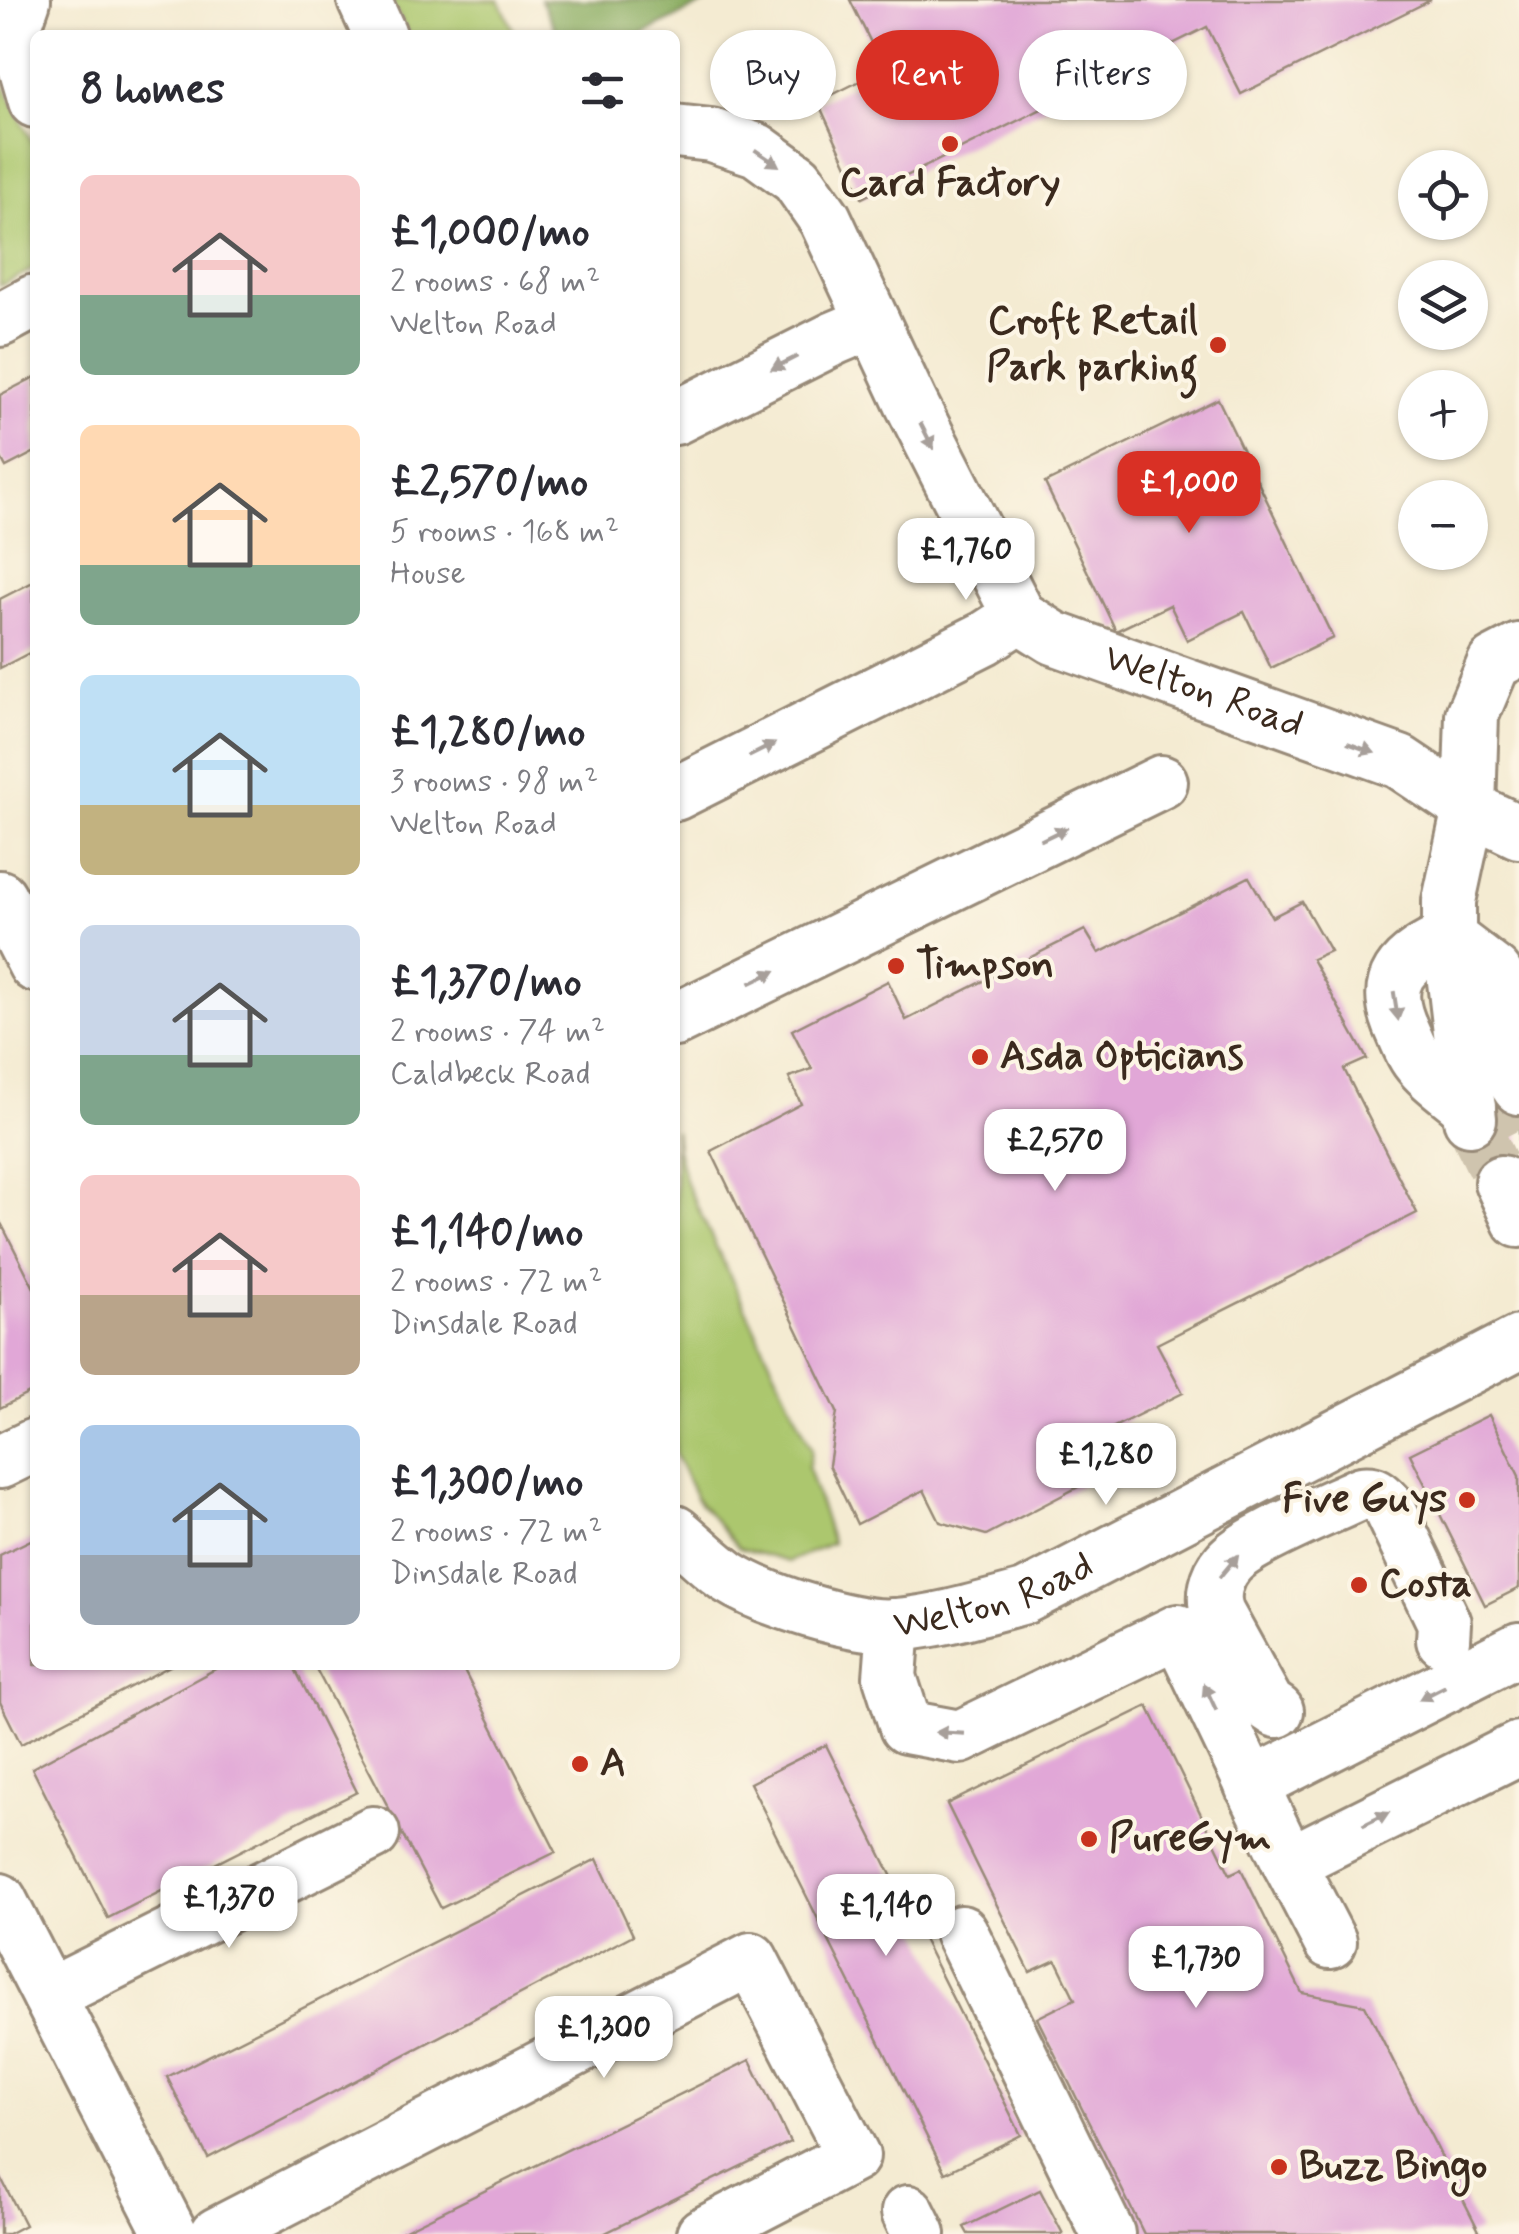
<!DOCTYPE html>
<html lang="en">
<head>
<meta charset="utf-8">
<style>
	body { margin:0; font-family:Mynerve,sans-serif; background:#f7f7f7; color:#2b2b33; height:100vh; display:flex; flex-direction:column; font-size:38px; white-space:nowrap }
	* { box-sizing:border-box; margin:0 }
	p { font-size:32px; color:#7c7c81 }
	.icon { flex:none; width:55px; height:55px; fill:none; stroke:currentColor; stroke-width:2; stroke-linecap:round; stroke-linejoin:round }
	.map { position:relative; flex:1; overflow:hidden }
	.side { position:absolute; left:30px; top:30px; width:650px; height:1640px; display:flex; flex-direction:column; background:#fff; border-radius:15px; box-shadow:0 2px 8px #0004 }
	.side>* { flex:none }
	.guide { position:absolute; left:710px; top:30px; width:658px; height:90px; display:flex; gap:20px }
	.tools { position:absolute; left:1398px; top:150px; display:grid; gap:20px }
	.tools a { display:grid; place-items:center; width:90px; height:90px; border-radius:50%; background:#fff; box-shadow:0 2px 8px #0004; font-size:50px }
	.price { position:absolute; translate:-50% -85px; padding:0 22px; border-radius:20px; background:#fff; color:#222; font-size:32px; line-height:65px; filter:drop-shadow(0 2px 5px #0008) }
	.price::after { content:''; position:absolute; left:50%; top:60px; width:30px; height:22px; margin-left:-15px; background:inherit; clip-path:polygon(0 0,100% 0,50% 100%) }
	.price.on { background:#d93025; color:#fff }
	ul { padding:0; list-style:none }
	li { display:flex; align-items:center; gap:30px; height:250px; padding:0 50px }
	li span { display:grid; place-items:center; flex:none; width:280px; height:200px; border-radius:15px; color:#555 }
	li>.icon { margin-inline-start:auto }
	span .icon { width:120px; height:120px; fill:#fffc; stroke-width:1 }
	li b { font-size:42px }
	h2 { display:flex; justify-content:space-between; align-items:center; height:120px; padding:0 50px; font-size:42px }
	.pill { padding:0 35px; border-radius:45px; background:#fff; box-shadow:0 2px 8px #0004; font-size:35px; line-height:90px }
	.pill.on { background:#d93025; color:#fff }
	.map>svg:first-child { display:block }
	.green { fill:#acc76e; stroke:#747846; stroke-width:2.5 }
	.forest { fill:#89ac61; stroke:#626b40; stroke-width:2.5 }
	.building { fill:#e1a7d7 }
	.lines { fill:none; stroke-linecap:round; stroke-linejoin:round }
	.minor-tunnel { stroke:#cfc4ae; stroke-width:52; stroke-dasharray:52 26; stroke-linecap:butt }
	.minor-casing { stroke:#988a78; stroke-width:58 }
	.minor { stroke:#fff; stroke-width:52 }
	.oneway { fill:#a79f9a }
	.poi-dot { fill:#c8321e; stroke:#fcf5e5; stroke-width:4 }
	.labels { text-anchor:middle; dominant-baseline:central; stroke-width:8; stroke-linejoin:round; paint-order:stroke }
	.poi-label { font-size:40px; font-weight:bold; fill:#3b2a1e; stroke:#fcf5e5; text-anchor:start }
	.street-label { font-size:40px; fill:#3b2a1e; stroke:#fcf5e5 }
</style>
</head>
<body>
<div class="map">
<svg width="1519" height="2234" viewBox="0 0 1519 2234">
	<rect width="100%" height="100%" fill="#fcf5e5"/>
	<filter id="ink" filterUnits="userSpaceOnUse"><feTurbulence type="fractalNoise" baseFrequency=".01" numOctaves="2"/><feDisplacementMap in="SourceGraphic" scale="20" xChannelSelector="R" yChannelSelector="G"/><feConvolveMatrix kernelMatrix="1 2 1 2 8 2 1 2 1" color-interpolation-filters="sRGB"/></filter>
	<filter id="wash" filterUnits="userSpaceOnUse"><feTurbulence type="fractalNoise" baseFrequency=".0048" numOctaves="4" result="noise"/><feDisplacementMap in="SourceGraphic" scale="40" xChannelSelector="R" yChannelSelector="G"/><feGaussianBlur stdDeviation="2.25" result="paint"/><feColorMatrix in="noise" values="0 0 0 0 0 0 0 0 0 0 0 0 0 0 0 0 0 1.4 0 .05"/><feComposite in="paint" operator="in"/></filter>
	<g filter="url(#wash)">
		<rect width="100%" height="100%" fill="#f4ebd2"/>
		<!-- green -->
		<g class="green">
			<polygon points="390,0 499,0 516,35 409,35"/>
			<polygon points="0,78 35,148 35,268 0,286"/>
			<polygon points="675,1130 677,1150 686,1183 812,1449 808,1468 832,1543 788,1562 739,1548 696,1498 675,1454"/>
		</g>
		<!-- forest -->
		<polygon class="forest" points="541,0 712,0 639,35 558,35"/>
		<g id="blocks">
			<!-- building -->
			<g class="building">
				<polygon points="850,0 1431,0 1241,94 1207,27 862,198 818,102 884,69"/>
				<polygon points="35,377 35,452 6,467 0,456 0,395"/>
				<polygon points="1218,399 1333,638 1271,668 1244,612 1187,640 1170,605 1116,631 1045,483"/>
				<polygon points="33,582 35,650 0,668 0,599"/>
				<polygon points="1249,877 1272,917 1302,902 1330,951 1312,959 1367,1059 1344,1069 1417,1213 1157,1344 1183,1393 1065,1451 1082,1485 986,1535 940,1522 924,1490 857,1524 829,1465 837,1412 711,1151 801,1104 789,1077 812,1069 792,1030 888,981 906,1020 1085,930 1099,953"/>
				<polygon points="1519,1095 1519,1173 1493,1186 1463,1123"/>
				<polygon points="0,1221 35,1290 35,1390 0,1408"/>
				<polygon points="1489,1415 1519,1476 1519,1588 1485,1605 1410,1454"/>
				<polygon points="35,1538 35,1665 172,1665 21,1744 0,1702 0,1555"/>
				<polygon points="223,1665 293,1665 357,1792 108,1918 32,1768"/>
				<polygon points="314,1665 461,1665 556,1852 441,1908"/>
				<polygon points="1148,1706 1230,1874 1241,1869 1302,1993 1365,2005 1479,2231 1473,2234 1144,2234 1037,2018 1075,1999 1056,1960 1030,1972 947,1804"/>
				<polygon points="826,1745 1021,2135 945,2173 750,1783"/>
				<polygon points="597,1859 633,1935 208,2158 167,2077"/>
				<polygon points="750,2060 790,2142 603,2234 397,2234"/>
				<polygon points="0,2176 25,2225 8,2234 0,2234"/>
				<polygon points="1040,2190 1063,2234 968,2234 964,2227"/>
			</g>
		</g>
	</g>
	<g filter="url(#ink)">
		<use href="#blocks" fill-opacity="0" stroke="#988a78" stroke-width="2.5"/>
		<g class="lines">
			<!-- minor-tunnel -->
			<g class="minor-tunnel">
				<polyline points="1505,1102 1519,1130"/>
				<polyline points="1470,1119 1501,1182"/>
			</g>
			<!-- minor casing -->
			<g class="minor-casing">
				<g id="minor">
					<polyline points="24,0 14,29 35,101"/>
					<polyline points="364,0 380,35"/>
					<path id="s1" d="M675,131L711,135L757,150L797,179L825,219L911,403L1019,616L1054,638L1400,762L1469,808L1519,832"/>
					<polyline points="0,320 35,301"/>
					<polyline points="675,418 835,338 873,322"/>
					<polyline points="675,794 985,638 1019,616"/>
					<polyline points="0,897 35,965"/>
					<polyline points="1461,1001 1519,1088"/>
					<polyline points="675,1020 1161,782"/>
					<path d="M1469,1107C1452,1092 1430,1078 1417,1060C1411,1052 1407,1041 1403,1032C1378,979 1403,959 1449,938L1495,973L1519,1012"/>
					<polyline points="1470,1119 1449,938 1449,901 1469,808 1472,715 1494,663 1519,650"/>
					<polyline points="1501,1182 1519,1221"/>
					<polyline points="0,1462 35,1445"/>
					<path id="s2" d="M675,1532C693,1547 710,1564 728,1577C764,1600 855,1629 897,1625C940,1621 983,1608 1025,1597L1519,1342"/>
					<polyline points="894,1625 890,1677 906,1727 960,1737 1178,1631 1289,1863 1330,1942"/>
					<path d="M1277,1711L1268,1705L1218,1614C1211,1597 1216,1577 1228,1563C1248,1539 1331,1508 1361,1493C1375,1491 1379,1496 1388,1506L1444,1623L1443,1640"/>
					<polyline points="1251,1785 1519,1649"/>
					<polyline points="1289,1863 1519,1748"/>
					<polyline points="0,1900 171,2234"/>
					<polyline points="961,1932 1108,2234"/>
					<polyline points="49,1995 373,1833"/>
					<polyline points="908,2212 919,2234"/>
					<polyline points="217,2234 751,1959 853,2156 703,2234"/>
				</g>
			</g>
			<!-- minor -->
			<use href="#minor" class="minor"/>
		</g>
		<!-- one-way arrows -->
		<defs><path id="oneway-solid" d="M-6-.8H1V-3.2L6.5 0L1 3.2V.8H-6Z" transform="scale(2.5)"/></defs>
		<g class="oneway">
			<use href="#oneway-solid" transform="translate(767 158) rotate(34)"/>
			<use href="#oneway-solid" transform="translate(784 363) rotate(153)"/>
			<use href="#oneway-solid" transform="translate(927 436) rotate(63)"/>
			<use href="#oneway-solid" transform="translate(1361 748) rotate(20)"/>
			<use href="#oneway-solid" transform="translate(762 750) rotate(-27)"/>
			<use href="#oneway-solid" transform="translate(1054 834) rotate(-26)"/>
			<use href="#oneway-solid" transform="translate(763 977) rotate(-26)"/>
			<use href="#oneway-solid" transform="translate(1396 1006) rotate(81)"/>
			<use href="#oneway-solid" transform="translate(1229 1566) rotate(-50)"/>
			<use href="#oneway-solid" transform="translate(1432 1693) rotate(153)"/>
			<use href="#oneway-solid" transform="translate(1210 1697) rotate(-115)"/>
			<use href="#oneway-solid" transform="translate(950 1733) rotate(-177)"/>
			<use href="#oneway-solid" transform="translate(1376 1819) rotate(-26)"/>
		</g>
	</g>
	<!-- markers -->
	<g class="poi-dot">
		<circle cx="950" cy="144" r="10"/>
		<circle cx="1218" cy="345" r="10"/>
		<circle cx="896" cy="966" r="10"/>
		<circle cx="980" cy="1057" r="10"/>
		<circle cx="1467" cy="1500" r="10"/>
		<circle cx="1359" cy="1585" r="10"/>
		<circle cx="580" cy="1764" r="10"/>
		<circle cx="1089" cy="1839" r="10"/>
		<circle cx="1279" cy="2167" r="10"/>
	</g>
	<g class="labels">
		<!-- poi labels -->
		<g class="poi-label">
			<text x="950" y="184" text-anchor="middle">Card Factory</text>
			<text x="1198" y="322" text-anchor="end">Croft Retail<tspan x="1198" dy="46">Park parking</tspan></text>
			<text x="916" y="966">Timpson</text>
			<text x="1000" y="1057">Asda Opticians</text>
			<text x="1447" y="1500" text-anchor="end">Five Guys</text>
			<text x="1379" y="1585">Costa</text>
			<text x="600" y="1764">A</text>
			<text x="1109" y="1839">PureGym</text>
			<text x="1299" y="2167">Buzz Bingo</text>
		</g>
		<!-- street labels -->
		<g class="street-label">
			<text stroke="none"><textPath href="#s1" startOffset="825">Welton Road</textPath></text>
			<text stroke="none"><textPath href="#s2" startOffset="348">Welton Road</textPath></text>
		</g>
	</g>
</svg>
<div class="tools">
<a><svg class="icon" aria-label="locate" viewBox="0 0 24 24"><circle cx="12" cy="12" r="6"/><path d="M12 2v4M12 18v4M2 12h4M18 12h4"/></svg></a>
<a><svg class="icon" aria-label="layers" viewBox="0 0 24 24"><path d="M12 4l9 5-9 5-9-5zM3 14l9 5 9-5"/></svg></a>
<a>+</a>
<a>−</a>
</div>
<b class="price on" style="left:1189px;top:536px">£1,000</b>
<b class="price" style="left:966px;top:603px">£1,760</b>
<b class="price" style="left:1055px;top:1194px">£2,570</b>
<b class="price" style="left:1106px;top:1508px">£1,280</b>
<b class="price" style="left:229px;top:1951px">£1,370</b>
<b class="price" style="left:886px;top:1959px">£1,140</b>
<b class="price" style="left:1196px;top:2011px">£1,730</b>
<b class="price" style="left:604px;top:2081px">£1,300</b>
<div class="guide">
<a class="pill">Buy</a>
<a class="pill on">Rent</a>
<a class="pill">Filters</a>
</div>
<section class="side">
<h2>8 homes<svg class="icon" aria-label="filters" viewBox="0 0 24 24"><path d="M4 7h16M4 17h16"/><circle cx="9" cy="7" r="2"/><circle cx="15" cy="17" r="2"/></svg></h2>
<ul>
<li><span style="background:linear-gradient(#f6c9c9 60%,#7fa58c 0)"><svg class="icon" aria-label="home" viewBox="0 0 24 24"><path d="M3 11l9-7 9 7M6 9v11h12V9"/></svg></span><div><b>£1,000/mo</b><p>2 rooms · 68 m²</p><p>Welton Road</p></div></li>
<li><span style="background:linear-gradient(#ffd9b3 70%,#7fa58c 0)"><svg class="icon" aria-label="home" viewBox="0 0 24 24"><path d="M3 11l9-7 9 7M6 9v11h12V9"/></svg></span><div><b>£2,570/mo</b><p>5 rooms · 168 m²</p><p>House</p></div></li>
<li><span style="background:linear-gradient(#bfe0f5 65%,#c2b280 0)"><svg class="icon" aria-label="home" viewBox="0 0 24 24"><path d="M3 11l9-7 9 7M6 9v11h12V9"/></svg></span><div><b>£1,280/mo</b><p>3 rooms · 98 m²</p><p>Welton Road</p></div></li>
<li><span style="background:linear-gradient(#c9d6e8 65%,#7fa58c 0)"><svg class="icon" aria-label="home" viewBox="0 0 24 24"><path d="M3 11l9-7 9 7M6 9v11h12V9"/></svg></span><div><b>£1,370/mo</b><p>2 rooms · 74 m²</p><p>Caldbeck Road</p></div></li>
<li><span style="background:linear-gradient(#f6c9c9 60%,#b9a48a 0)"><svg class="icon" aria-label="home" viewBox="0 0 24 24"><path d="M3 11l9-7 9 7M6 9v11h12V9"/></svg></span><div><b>£1,140/mo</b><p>2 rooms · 72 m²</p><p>Dinsdale Road</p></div></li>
<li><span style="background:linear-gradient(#a9c7e8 65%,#9aa5b1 0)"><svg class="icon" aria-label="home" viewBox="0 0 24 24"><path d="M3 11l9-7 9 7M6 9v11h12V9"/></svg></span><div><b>£1,300/mo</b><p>2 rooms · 72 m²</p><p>Dinsdale Road</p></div></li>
</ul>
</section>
</div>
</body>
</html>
